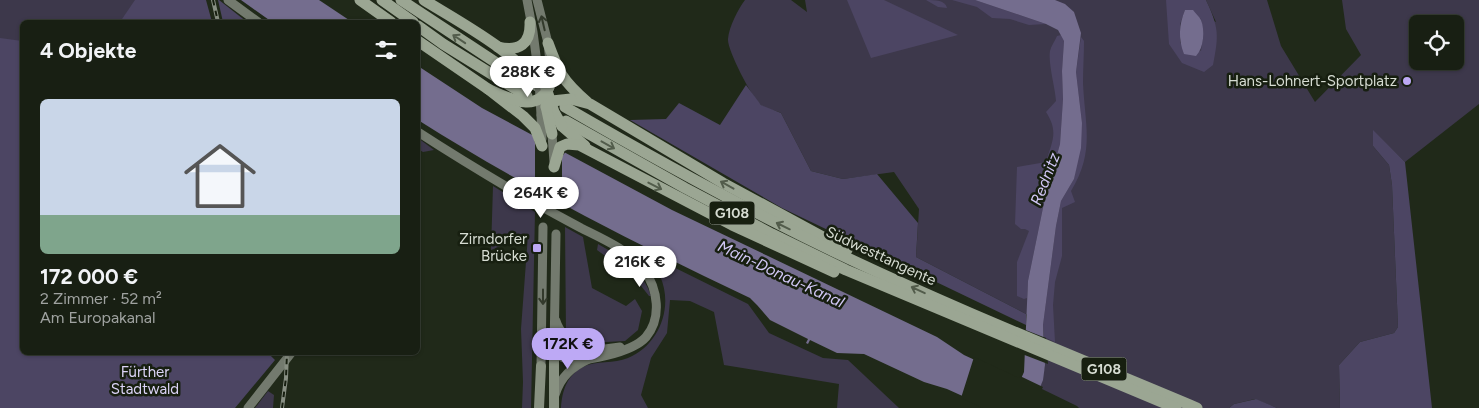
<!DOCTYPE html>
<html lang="de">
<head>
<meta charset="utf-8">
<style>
	body { margin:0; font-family:Figtree,sans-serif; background:#21271c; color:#f1f3f6; height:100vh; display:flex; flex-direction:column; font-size:19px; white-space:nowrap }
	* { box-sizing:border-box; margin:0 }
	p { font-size:16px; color:#9fa2a0 }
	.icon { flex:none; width:28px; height:28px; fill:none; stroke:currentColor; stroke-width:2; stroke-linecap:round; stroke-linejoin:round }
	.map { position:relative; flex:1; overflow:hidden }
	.drawer { position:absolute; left:20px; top:20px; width:400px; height:335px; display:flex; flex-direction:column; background:#181f13; border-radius:8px; box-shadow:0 1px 4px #0004,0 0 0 1px #363d33 }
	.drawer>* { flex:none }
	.fabs { position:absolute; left:1409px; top:15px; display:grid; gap:10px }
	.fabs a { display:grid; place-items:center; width:55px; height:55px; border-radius:8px; background:#181f13; box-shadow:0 1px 4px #0004,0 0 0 1px #363d33; font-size:25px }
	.price { position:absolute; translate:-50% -42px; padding:0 11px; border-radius:18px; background:#fff; color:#222; font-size:16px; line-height:32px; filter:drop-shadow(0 1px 2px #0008) }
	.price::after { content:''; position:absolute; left:50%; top:30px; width:15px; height:11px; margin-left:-8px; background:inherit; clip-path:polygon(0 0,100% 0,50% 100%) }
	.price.on { background:#bda9f5; color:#111 }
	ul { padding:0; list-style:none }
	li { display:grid; align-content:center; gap:10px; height:265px; padding:0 20px }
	li span { display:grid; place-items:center; height:155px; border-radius:8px; color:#555 }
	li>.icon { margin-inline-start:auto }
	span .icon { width:90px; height:90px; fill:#fffc; stroke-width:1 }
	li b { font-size:21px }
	h2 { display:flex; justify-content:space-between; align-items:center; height:60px; padding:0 20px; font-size:21px }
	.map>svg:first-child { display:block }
	.green { fill:#3d384b; fill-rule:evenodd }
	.forest { fill:#4c4563; fill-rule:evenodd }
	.water { fill:#746d8e }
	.pier { fill:#202919 }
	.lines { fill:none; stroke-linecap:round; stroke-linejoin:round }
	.secondary { stroke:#737a6e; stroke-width:9 }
	.primary { stroke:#889181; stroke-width:10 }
	.highway { stroke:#9ba693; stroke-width:11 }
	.rail-casing { stroke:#888f83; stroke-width:4 }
	.rail { stroke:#171f10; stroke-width:2; stroke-dasharray:5.5; stroke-linecap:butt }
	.secondary-bridge { stroke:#737a6e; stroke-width:9 }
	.highway-bridge { stroke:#9ba693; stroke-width:11 }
	.oneway { stroke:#333a2c }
	.oneway2 { stroke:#525c4b }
	.poi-dot { fill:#bda9f5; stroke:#171f10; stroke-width:2 }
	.labels { text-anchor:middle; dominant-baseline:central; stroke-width:5; stroke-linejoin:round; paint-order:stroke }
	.shield { fill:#171f10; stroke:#9da398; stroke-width:1 }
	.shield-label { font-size:14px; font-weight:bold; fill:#d6dcd2 }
	.poi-label { font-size:15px; fill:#d6dcd2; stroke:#171f10; text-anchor:end }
	.street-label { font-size:15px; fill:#d6dcd2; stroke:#171f10 }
	.park-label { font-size:15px; fill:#dcd4f7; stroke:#171f10 }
	.water-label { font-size:16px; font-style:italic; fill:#d2c8f6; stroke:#171f10 }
</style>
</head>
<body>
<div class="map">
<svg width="1479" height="408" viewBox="0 0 1479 408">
	<rect width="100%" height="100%" fill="#202919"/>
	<!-- green -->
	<g class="green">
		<polygon points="0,0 176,0 181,22 22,22 22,43 0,41"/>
		<path d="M745,0H791L807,12L805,0H1166L1216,22L1206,0H1267L1281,46L1315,102L1361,55L1346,29L1342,0H1479V104L1405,162L1373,131V146L1389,165L1392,185L1398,327L1394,333L1360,342L1339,365L1340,408H1277L1255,399L1234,404L1229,408H1036L1045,365L1043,325L1026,314L916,257L919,209L894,172L843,179L811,171L781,113C775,110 764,109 760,104C751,96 727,49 728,39C729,27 738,9 745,0ZM1418,24H1455V61H1418Z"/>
		<polygon points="418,138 434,150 423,152 418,149"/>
		<polygon points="493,186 535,212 531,408 522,408 523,382 521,329 528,235 491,250"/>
		<polygon points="565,227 583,237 592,288 626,306 635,299 642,311 638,330 625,341 587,343 566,332"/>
		<path d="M598,244C620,257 643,270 651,296H649L634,277L597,250Z"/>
		<path d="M631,246L748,304L769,333L823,358L848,360L899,408H837L839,384L724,365L714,312L690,301L670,300L667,333L651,358L641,395L648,408H561C562,391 567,375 583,367C596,360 614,364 628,358C659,345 674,307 660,276C654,263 642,255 631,246Z"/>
		<polygon points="268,391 274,395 273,408 255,408"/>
	</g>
	<!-- forest -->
	<g class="forest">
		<polygon points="135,0 206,0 212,22 120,22"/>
		<polygon points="218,0 219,0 247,22 223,22"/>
		<polygon points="847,0 884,0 958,35 871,58"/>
		<path d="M926,0C936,0 945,0 947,8L938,7Z"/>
		<polygon points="952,0 975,0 1046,24 1029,25 1010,19 992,18 977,7"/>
		<path d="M1166,0H1206C1219,28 1219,35 1213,65L1204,72L1182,63L1169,44ZM1185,10L1201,19L1203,36L1201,51L1180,43V24Z"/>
		<path d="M1061,35L1064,41L1062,71L1063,99L1060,144L1045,198L1028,281L1027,298L1024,299L1017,296V262L1029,231L1025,229H1021L1015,224L1017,167L1046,162C1052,141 1059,132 1046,112L1056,101C1055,87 1048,63 1050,51C1051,46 1055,41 1057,36Z"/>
		<path d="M1081,37L1084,41C1084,55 1083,69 1083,83C1085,126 1095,151 1071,191L1075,202L1062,208V256L1055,282L1053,305L1055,342L1044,337L1043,325L1056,226L1061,201L1074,179L1082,123L1076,72Z"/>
		<polygon points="0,38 22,41 22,352 268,353 275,360 235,408 0,408"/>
		<polygon points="746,85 761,105 781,113 811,171 843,179 877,174 918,223 916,257 1026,314 1026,325 782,208 630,120 666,119 679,103 720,125"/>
		<polygon points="1373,130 1405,162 1432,408 1340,408 1339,365 1360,342 1394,333 1398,327 1392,185 1389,165 1373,146"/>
		<polygon points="1256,399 1277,408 1229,408 1234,404"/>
	</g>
	<!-- water -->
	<g class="water">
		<polygon points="241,0 319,0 352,22 272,22"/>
		<path d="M975,0H1055L1065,4L1074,12L1081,33L1076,72L1082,123L1081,148L1074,179L1061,201L1056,226L1043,325L1045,365L1043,380L1039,390L989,408L947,389L924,382L864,354L837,353L810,340L808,344L806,343L808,339L770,320L757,305L750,298C636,244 524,187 418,120V66L482,108L672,210L937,337L964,355L1020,381L1024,372L1028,281L1045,198L1060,144L1063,99L1062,71L1064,41L1058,30L1046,24Z"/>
		<path d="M1185,10H1193C1195,13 1199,16 1201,20C1205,30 1204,48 1196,56L1184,54C1178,38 1179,25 1185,10Z"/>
	</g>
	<!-- pier -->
	<g class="pier">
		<polygon points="532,132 566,151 562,157 562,206 535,191 535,143"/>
		<polygon points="1023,329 1046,338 1048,364 1022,354"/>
		<polygon points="974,357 1019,378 1020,376 1043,387 1042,389 1077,406 1079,408 983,408 961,398"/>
	</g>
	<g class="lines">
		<!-- secondary -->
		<g class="secondary">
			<polyline points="228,0 258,22"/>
			<polyline points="527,0 533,32 538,71"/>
			<polyline points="537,0 548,43 552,81"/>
			<polyline points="541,115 542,139"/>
			<path d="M418,132C455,156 493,179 531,201C548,210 564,219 581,228C603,239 629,250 644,270C658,289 662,318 646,337C633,352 582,364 564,358C561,357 557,353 554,351"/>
			<polyline points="552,134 554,162"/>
			<path d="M556,321C561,338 575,341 589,349"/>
			<polyline points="554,351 556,234"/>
			<polyline points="552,353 564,349 605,349 620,347"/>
			<polyline points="541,366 543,227"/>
			<path d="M555,395C561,376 572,367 589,359"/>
			<polyline points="248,408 292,352"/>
		</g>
		<!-- primary -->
		<g class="primary">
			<polyline points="539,408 541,366"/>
			<polyline points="554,408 554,351"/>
		</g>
		<!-- highway -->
		<g class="highway">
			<polyline points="360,0 391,22"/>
			<polyline points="382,0 413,22"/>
			<polyline points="401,0 530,85"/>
			<path d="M424,0C456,20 520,54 537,86"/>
			<polyline points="418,26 443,44 527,96"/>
			<polyline points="418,41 488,89 523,116 535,128 542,146"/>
			<path d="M548,43C559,73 562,80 587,102"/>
			<path d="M498,47C519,52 531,44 530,22"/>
			<polyline points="538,66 544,84"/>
			<polyline points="549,87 552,76"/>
			<polyline points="571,99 590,104 723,183 847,250"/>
			<path d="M565,107C653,158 743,208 835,252C954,309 1076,357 1197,408"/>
			<polyline points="566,121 685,188 772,234 846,270 1176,408"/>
			<polyline points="562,126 585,146"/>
			<polyline points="554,167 560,147 567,144 579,145 732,225 834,272"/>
		</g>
		<!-- rail casing -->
		<g class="rail-casing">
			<g id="rail">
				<polyline points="213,0 218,22"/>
				<polyline points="282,408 286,378 287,352"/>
			</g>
		</g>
		<!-- rail -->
		<use href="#rail" class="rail"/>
		<!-- secondary-bridge -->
		<polyline class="secondary-bridge" points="539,80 541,115"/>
		<!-- highway-bridge -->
		<g class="highway-bridge">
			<polyline points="545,85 554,112 562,126"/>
			<path d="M488,89C508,98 537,114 549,87"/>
			<polyline points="546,106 552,134"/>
			<polyline points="546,107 552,101 571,99"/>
		</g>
	</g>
	<!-- one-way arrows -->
	<defs><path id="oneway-shaft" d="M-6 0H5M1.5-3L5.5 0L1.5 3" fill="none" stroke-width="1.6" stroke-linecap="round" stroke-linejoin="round" transform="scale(1.25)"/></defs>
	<g class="oneway">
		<use href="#oneway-shaft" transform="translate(543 23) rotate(-103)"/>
		<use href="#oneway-shaft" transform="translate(543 297) rotate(90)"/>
	</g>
	<g class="oneway2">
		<use href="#oneway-shaft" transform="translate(459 39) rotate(-146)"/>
		<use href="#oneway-shaft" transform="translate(608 145) rotate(29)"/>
		<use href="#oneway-shaft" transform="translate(727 185) rotate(-151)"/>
		<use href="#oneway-shaft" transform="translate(655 186) rotate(27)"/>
		<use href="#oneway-shaft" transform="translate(783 226) rotate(-154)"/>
		<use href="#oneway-shaft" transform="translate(918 290) rotate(-155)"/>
	</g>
	<!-- markers -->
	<g class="poi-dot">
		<circle cx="1407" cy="81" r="5"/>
		<rect x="532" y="243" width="10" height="10" rx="2.5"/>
	</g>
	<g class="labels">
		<!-- shield labels -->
		<g class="shield">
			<rect x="709.5" y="201.5" width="45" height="23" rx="4"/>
			<rect x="1081.5" y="357.5" width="45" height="23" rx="4"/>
		</g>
		<g class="shield-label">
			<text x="732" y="213">G108</text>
			<text x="1104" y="369">G108</text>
		</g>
		<!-- poi labels -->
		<g class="poi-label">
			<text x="1397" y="81">Hans-Lohnert-Sportplatz</text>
			<text x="527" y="239">Zirndorfer<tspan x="527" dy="17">Brücke</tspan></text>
		</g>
		<!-- street labels -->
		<g class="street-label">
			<text transform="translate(881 256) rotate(25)">Südwesttangente</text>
		</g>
		<!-- park labels -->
		<g class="park-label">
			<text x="145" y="372">Fürther<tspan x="145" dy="17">Stadtwald</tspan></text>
		</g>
		<!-- water labels -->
		<g class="water-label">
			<text transform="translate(1045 179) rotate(-69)">Rednitz</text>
			<text transform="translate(781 274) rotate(25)">Main-Donau-Kanal</text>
		</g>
	</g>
</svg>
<div class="fabs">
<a><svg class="icon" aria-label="locate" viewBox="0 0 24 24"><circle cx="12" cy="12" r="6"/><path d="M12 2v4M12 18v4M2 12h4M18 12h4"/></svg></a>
</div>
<b class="price" style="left:528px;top:98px">288K €</b>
<b class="price" style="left:541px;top:219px">264K €</b>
<b class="price" style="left:640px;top:288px">216K €</b>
<b class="price on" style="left:568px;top:370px">172K €</b>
<section class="drawer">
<h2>4 Objekte<svg class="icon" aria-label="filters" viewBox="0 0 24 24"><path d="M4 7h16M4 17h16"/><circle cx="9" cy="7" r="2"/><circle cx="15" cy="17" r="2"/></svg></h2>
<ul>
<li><span style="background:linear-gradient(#c9d6e8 75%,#7fa58c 0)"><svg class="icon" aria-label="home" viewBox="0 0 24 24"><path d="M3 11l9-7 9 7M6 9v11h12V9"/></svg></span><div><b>172 000 €</b><p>2 Zimmer · 52 m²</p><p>Am Europakanal</p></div></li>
</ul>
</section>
</div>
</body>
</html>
